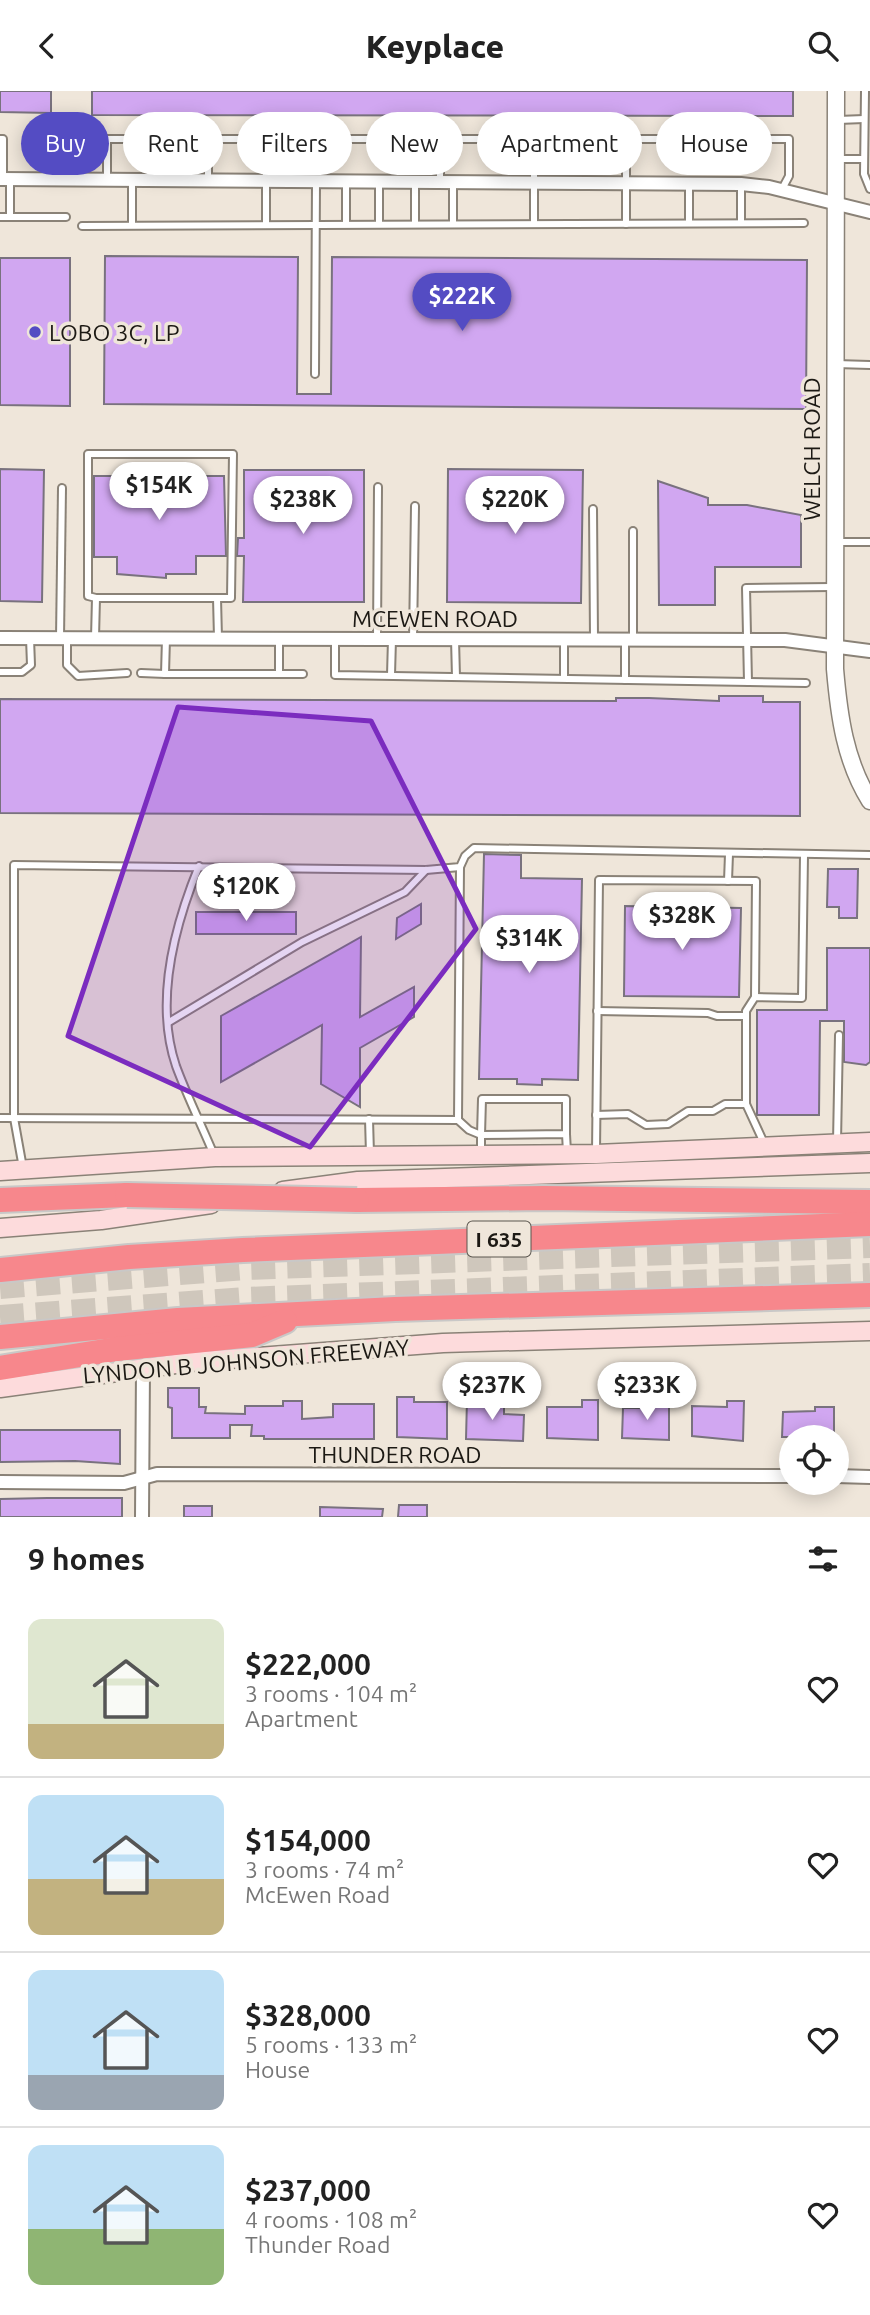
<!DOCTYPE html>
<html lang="en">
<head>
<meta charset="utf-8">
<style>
	body { margin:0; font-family:Ubuntu,sans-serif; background:#f6f6f6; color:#222; height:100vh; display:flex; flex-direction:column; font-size:26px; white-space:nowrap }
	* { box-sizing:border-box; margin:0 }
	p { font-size:23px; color:#767676 }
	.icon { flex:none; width:38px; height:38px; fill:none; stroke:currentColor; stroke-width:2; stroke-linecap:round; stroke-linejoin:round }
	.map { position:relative; height:1426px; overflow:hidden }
	.drawer { display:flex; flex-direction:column; background:#fff; flex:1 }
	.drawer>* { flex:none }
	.guide { position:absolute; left:21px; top:21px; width:830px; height:63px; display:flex; gap:14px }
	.tools { position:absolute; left:779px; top:1334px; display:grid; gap:14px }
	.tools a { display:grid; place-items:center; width:70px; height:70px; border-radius:50%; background:#fff; box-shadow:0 4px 18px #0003; font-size:35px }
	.price { position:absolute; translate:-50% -60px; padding:0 16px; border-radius:24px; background:#fff; color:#222; font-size:23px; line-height:46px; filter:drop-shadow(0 2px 4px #0008) }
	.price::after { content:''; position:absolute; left:50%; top:42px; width:21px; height:16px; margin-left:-10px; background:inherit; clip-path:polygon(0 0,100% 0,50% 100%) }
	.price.active { background:#544cc3; color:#fff }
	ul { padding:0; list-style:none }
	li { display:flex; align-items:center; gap:21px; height:175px; padding:0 28px }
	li+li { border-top:2px solid #e0e0e0 }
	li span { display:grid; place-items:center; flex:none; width:196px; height:140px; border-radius:14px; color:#555 }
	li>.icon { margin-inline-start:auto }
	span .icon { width:84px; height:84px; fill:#fffc; stroke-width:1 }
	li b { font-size:30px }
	h2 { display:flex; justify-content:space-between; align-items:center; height:84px; padding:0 28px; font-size:30px }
	.chip { padding:0 24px; border-radius:32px; background:#fff; box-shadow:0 4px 18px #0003; font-size:24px; line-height:63px }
	.chip.active { background:#544cc3; color:#fff }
	header { display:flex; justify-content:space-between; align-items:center; height:91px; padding:0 28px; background:#fff; font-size:32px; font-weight:800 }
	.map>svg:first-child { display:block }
	.building { fill:#d1a7f1; stroke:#79727e; stroke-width:2 }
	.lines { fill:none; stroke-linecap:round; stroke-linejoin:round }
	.motorway-tunnel { stroke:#cfc7bc; stroke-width:24; stroke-dasharray:24 12; stroke-linecap:butt }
	.service-casing { stroke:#8a8277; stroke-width:10 }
	.minor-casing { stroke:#8a8277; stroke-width:16 }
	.tertiary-casing { stroke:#8a8277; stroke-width:19 }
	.secondary-casing { stroke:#8a8277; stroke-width:21 }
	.motorway-casing { stroke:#c9c8c7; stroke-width:28 }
	.service { stroke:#fff; stroke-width:6 }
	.minor { stroke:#fff; stroke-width:12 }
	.tertiary { stroke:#fff; stroke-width:16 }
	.secondary { stroke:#fddbdc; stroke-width:18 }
	.motorway { stroke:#f7878c; stroke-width:24 }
	.motorway-bridge-casing { stroke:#c9c8c7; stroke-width:28; stroke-linecap:butt }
	.motorway-bridge { stroke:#f7878c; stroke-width:24 }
	.marked { fill:#7b2cbf; fill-opacity:0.2; stroke:#7b2cbf; stroke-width:5; stroke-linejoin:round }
	.poi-dot { fill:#544cc3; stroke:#efe6da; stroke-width:2.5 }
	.labels { text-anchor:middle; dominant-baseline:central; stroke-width:7; stroke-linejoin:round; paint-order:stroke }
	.shield { fill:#efe6da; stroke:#5b564f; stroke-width:2 }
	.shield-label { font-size:21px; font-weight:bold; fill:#1c1914 }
	.poi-label { font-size:23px; fill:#1c1914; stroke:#efe6da; text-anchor:start }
	.street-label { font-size:23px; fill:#1c1914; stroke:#efe6da }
</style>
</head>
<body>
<header><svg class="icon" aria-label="back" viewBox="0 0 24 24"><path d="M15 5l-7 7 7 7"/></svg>Keyplace<svg class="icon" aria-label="search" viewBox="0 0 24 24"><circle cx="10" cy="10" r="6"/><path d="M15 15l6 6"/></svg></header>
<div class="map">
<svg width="870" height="1426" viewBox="0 0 870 1426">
	<rect width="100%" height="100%" fill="#efe6da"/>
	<!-- building -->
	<g class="building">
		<polygon points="0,0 51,0 51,22 0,21"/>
		<polygon points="92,0 793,0 793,25 92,24"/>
		<polygon points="105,165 298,166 297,303 331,303 332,166 807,169 806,318 104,313"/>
		<polygon points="0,167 70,167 70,315 0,314"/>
		<polygon points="0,378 44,379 42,511 0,510"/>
		<polygon points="448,378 583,379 581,512 447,511"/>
		<polygon points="244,379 364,379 364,511 243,511 244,465 237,465 238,447 244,447"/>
		<polygon points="94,385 224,385 226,465 196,465 196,483 166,483 166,487 117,483 117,466 94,466"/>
		<polygon points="658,390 708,407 708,414 747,414 801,424 801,476 715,476 715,514 659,514"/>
		<polygon points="719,605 763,605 763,611 800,611 800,725 0,722 0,608 616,610 616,607 649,607 719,610"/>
		<polygon points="484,763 521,764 521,787 582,788 578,989 542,988 542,994 517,993 517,988 479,988"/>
		<polygon points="828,778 858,778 857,827 839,827 839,816 827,816"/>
		<polygon points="421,813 421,833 396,848 397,827"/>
		<polygon points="625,815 741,817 739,906 624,905"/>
		<rect x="196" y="821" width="100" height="22"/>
		<polygon points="361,846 360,926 414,896 414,926 360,957 360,1016 321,993 322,934 221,991 221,925"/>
		<polygon points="827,857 870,857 870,971 866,974 844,971 844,930 820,930 819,1024 757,1024 757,919 827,919"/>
		<polygon points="168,1297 199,1297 199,1316 206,1316 205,1322 245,1323 245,1315 283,1315 283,1310 302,1310 302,1328 333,1326 333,1313 374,1313 374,1348 264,1348 264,1345 251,1345 252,1334 230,1334 230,1347 172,1347 172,1317 168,1316"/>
		<polygon points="397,1306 414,1306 414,1311 447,1311 447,1348 397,1346"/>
		<polygon points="467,1308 504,1312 504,1323 524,1324 523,1350 466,1348"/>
		<polygon points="582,1309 598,1309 598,1349 547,1347 547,1316 582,1316"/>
		<polygon points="654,1310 669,1310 669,1349 622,1347 623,1317 654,1317"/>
		<polygon points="727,1310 744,1310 743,1350 692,1345 692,1315 727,1316"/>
		<polygon points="815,1316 834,1316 834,1346 782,1346 783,1321 815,1320"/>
		<polygon points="0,1339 120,1339 120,1373 75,1370 0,1371"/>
		<polygon points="47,1407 122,1407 122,1426 0,1426 0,1408"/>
		<polygon points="399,1414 427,1414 427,1426 398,1426"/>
		<rect x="184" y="1415" width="28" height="11"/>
		<polygon points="320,1416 383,1418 382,1426 320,1426"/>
	</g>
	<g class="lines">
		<!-- motorway-tunnel -->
		<g class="motorway-tunnel">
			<polyline points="0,1196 246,1177 870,1155"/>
			<polyline points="0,1226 245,1208 870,1184"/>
		</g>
		<!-- service casing -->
		<g class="service-casing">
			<g id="service">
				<polyline points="865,0 864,83 870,98"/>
				<polyline points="838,29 864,28"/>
				<polyline points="0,48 3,48 3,88"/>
				<polyline points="208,48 208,90"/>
				<polyline points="266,48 266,134"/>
				<polyline points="440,48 440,91"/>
				<polyline points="534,48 534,133"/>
				<polyline points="626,48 626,133"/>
				<polyline points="838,68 864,68"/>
				<polyline points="10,88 10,126"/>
				<polyline points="107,89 107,48 789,48 789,85 782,98"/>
				<polyline points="132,89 132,134"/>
				<polyline points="346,91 346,133"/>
				<polyline points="379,91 379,133"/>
				<polyline points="415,91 415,133"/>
				<polyline points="453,92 453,133"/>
				<polyline points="689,93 689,132"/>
				<polyline points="741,93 741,132"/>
				<polyline points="0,126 66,126"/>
				<polyline points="82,135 804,132"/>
				<polyline points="836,273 870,274"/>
				<polyline points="315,283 316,91"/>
				<polyline points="593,418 594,548"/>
				<polyline points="837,451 870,451"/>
				<polyline points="217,507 218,547"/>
				<polyline points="60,547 62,397"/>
				<polyline points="67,547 67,574 78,585 127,582"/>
				<polyline points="95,547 96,507 88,505 88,363 233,363 231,507 96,507"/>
				<polyline points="166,547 165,583 303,583"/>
				<polyline points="335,548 335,584 806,592"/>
				<polyline points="377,548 378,396"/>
				<polyline points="413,548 415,415"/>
				<polyline points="455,548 456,586"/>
				<polyline points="625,548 625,589"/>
				<polyline points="633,548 633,440"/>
				<polyline points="0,581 22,581 31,574 30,547"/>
				<polyline points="141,582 165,583"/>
				<polyline points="279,583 279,548"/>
				<polyline points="391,584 392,548"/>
				<polyline points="564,587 564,548"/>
				<polyline points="748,591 746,497 832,496"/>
				<path d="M199,775C174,836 154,910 176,975C187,1005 202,1035 214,1064"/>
				<polyline points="728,790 729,763"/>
				<polyline points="597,920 708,922 717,925 746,925"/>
				<polyline points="169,931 302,851 405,801 426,779"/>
				<polyline points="596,1024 628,1023 646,1034 668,1033 688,1020 713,1020 725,1013 746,1013"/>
				<polyline points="0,1027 458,1029 469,1039 481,1044 481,1061"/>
				<polyline points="369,1028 370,1063"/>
				<polyline points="458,1029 460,776"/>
				<polyline points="566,1043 566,1008 482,1008 481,1044 566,1043 567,1061"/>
				<polyline points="837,1051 839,944"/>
				<polyline points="764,1052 746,1013 746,920 755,906 802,907 804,764"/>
				<polyline points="596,1061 599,789 756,790 755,906"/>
				<polyline points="23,1077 14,1027 14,774 426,779 460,776 465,765 474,757 870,764"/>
			</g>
		</g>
		<!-- minor casing -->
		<g class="minor-casing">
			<g id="minor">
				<polyline points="0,88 741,93 769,96 870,121"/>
				<polyline points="0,547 785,549 870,560"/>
				<polyline points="836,1385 870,1386"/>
				<polyline points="0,1391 124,1392 157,1383 791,1385"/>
				<polyline points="142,1426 143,1277"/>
			</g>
		</g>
		<!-- tertiary casing -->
		<g class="tertiary-casing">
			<path id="tertiary" d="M836,0L835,578C839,625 845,670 870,710"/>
		</g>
		<!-- secondary casing -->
		<g class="secondary-casing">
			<g id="secondary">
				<polyline points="0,1080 215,1066 596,1063 870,1051"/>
				<polyline points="283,1100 358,1090 870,1072"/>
				<polyline points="0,1137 101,1129 211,1113"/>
				<polyline points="0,1297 190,1271 443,1252 870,1240"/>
			</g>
		</g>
		<!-- motorway casing -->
		<g class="motorway-casing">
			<g id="motorway">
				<polyline points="0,1109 127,1104"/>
				<polyline points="357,1109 544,1107 870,1111"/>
				<polyline points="0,1179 129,1166 243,1159 870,1133"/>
				<polyline points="0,1246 178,1229 395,1218 870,1204"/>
				<polyline points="0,1277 117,1258 252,1244 285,1230"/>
			</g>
		</g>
		<!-- service -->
		<use href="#service" class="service"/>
		<!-- minor -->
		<use href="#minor" class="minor"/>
		<!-- tertiary -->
		<use href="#tertiary" class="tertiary"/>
		<!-- secondary -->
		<use href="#secondary" class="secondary"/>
		<!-- motorway -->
		<use href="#motorway" class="motorway"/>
		<!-- motorway-bridge casing -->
		<g class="motorway-bridge-casing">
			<polyline id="motorway-bridge" points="127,1104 357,1109"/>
		</g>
		<!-- motorway-bridge -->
		<use href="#motorway-bridge" class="motorway-bridge"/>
	</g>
	<!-- marked area -->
	<path class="marked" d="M178,616L371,630L476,838L310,1056L68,945Z"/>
	<!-- markers -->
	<circle class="poi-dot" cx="35" cy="241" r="7"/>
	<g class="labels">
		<!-- shield labels -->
		<rect class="shield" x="467.5" y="1130.5" width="63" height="35" rx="5"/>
		<g class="shield-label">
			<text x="499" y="1148">I 635</text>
		</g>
		<!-- poi labels -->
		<g class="poi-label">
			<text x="49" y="241">LOBO 3C, LP</text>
		</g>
		<!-- street labels -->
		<g class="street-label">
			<text transform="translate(811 358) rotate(-90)">WELCH ROAD</text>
			<text x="435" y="527">MCEWEN ROAD</text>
			<text transform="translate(246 1270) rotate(-5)">LYNDON B JOHNSON FREEWAY</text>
			<text x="395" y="1363">THUNDER ROAD</text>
		</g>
	</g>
</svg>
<div class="tools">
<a><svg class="icon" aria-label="locate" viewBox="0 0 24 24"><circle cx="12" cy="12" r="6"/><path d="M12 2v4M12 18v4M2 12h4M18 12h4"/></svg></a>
</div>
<b class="price active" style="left:462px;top:242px">$222K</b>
<b class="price" style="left:159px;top:431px">$154K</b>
<b class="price" style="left:303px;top:445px">$238K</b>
<b class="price" style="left:515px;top:445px">$220K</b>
<b class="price" style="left:246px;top:832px">$120K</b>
<b class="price" style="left:682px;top:861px">$328K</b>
<b class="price" style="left:529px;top:884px">$314K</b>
<b class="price" style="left:492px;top:1331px">$237K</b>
<b class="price" style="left:647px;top:1331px">$233K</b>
<div class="guide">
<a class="chip active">Buy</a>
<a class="chip">Rent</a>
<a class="chip">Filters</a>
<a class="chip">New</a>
<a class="chip">Apartment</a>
<a class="chip">House</a>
</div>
</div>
<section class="drawer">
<h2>9 homes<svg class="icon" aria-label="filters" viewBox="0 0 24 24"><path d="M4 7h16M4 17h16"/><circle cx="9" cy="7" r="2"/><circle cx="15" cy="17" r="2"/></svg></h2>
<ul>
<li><span style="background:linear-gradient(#dfe7d0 75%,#c2b280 0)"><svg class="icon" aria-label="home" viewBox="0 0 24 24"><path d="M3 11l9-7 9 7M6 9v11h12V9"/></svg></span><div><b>$222,000</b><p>3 rooms · 104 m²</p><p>Apartment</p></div><svg class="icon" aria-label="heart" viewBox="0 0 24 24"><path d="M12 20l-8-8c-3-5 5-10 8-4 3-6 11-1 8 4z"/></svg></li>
<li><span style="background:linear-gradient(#bfe0f5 60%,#c2b280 0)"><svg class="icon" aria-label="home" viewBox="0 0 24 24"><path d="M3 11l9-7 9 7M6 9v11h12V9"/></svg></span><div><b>$154,000</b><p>3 rooms · 74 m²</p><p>McEwen Road</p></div><svg class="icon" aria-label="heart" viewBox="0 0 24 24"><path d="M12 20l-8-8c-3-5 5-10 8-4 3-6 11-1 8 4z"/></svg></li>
<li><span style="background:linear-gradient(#bfe0f5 75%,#9aa5b1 0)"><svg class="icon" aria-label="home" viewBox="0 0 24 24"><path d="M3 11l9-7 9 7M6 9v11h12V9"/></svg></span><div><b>$328,000</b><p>5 rooms · 133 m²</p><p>House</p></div><svg class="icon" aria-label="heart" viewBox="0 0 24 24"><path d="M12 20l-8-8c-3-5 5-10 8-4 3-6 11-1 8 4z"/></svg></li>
<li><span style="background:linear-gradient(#bfe0f5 60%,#8fb573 0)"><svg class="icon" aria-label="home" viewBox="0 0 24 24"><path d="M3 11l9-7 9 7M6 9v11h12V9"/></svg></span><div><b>$237,000</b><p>4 rooms · 108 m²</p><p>Thunder Road</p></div><svg class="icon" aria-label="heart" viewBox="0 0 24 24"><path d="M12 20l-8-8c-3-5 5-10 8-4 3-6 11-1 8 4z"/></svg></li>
</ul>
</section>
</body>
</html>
